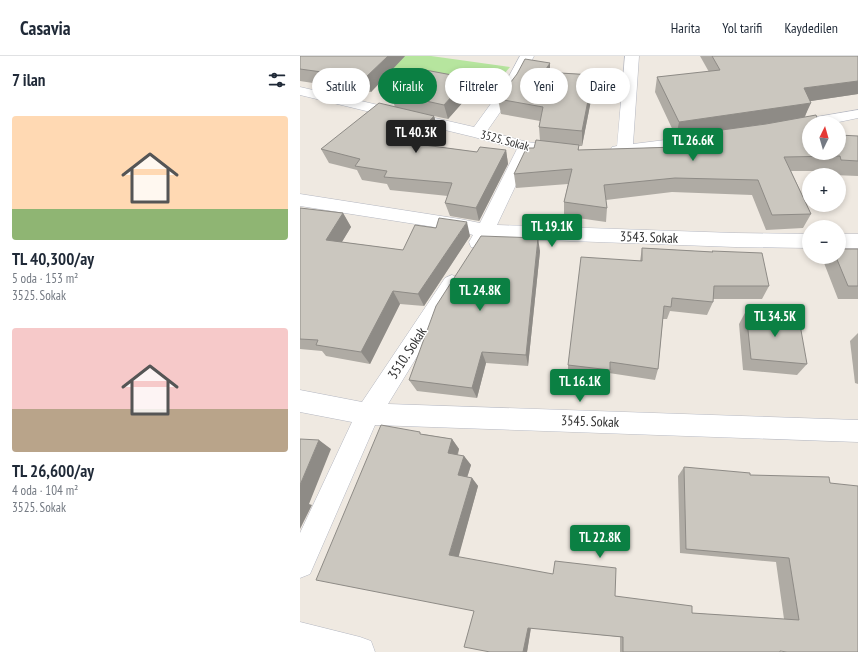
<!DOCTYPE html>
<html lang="tr">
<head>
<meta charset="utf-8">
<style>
	body { margin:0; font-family:"PT Sans Narrow",sans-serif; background:#f2f2f3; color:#1f2937; height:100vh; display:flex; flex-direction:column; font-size:15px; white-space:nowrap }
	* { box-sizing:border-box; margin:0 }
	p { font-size:13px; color:#747a83 }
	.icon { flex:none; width:22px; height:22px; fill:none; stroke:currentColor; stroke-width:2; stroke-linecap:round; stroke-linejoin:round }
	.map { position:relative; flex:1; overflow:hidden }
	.details { display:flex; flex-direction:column; background:#fff; width:300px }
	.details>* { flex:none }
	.hud { position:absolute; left:12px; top:12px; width:380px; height:36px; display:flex; gap:8px }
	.needle { width:26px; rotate:5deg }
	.controls { position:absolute; left:502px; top:60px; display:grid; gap:8px }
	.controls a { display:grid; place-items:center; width:44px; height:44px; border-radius:50%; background:#fff; box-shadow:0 2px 6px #0003; font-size:20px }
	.price { position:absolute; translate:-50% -34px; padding:0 9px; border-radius:4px; background:#0b8043; color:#fff; font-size:13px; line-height:26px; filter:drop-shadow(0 1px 2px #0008) }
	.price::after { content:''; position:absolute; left:50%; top:24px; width:12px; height:9px; margin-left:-6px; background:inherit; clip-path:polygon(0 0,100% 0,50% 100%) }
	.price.selected { background:#222; color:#fff }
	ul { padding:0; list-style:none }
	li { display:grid; align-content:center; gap:8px; height:212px; padding:0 12px }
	li span { display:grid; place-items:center; height:124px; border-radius:4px; color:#555 }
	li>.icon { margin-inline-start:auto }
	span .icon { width:72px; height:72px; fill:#fffc; stroke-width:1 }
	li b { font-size:17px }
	h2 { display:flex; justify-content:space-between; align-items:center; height:48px; padding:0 12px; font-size:17px }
	.chip { padding:0 14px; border-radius:18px; background:#fff; box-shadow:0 2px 6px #0003; font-size:14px; line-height:36px }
	.chip.selected { background:#0b8043; color:#fff }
	header { display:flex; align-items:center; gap:24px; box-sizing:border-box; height:56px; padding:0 20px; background:#fff; border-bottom:1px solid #e0e1e3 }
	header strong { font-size:19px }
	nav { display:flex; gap:22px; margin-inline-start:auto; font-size:14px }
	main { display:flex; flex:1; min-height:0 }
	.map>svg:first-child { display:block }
	.green { fill:#b6e59e }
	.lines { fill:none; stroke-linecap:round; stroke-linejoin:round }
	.street-casing { stroke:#b4b7c1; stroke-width:1 }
	.street { fill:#fff; fill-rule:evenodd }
	.wall { fill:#afaba4 }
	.shaded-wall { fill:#8e8b86 }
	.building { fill:#cbc7bf; stroke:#8e8b86 }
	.labels { text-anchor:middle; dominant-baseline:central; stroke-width:3; stroke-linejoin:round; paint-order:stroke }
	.far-street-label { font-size:12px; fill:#2e2e2e; stroke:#fff }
	.street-label { font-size:14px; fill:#2e2e2e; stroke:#fff }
</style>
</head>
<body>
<header>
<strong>Casavia</strong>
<nav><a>Harita</a><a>Yol tarifi</a><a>Kaydedilen</a></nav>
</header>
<main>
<section class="details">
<h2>7 ilan<svg class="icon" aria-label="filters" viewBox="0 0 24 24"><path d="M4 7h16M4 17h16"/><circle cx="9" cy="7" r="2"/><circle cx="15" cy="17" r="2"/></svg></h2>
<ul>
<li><span style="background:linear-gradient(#ffd9b3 75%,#8fb573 0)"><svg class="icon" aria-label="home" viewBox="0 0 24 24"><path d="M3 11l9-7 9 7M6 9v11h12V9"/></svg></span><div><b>TL 40,300/ay</b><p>5 oda · 153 m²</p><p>3525. Sokak</p></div></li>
<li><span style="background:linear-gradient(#f6c9c9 65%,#b9a48a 0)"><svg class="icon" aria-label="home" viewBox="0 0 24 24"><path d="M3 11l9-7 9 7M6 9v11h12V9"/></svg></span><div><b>TL 26,600/ay</b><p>4 oda · 104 m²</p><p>3525. Sokak</p></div></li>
</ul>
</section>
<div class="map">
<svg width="558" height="596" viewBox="0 0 558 596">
	<rect width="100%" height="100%" fill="#efe9e1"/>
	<!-- green -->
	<polygon class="green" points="0,0 131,0 210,11 187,38"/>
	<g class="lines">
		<!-- street casing -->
		<g class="street-casing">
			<g id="street">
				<polygon points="220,0 234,0 217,32 187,75 227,86 264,91 266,95 264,99 258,100 231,97 197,169 435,177 509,178 509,192 435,191 190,182 185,191 178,193 171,191 169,186 173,179 160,175 0,150 0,138 160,163 180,167 217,93 174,81 0,39 0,31 174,71 203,31"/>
				<polygon points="325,0 339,0 333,88 405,79 411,81 413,84 411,87 325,100 312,99 310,95 312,91 317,90"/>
				<polygon points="558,54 558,62 534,67 509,67 509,71 505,70 502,67 505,64 510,62"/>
				<rect x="539" y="178" width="19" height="14"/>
				<polygon points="152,219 159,222 162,227 88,348 558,364 558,386 75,369 10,518 0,522 0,477 52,366 0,356 0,334 62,346 145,222"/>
				<polygon points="0,566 60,581 71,585 75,596 0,596"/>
			</g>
		</g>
		<!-- street -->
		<use href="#street" class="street"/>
	</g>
	<!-- wall -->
	<g class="wall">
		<polygon points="0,0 105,0 71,36 0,25"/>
		<polygon points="400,0 558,0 558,38 510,45 505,61 509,97 558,80 558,120 533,119 532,115 491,115 511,158 503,172 466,174 452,139 372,136 306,144 307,152 306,166 264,160 264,146 268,128 216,132 214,118 227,96 234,92 240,85 239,71 240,65 201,58 198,43 250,16 293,19 293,34 282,90 279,90 279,94 376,91 377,87 384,87 385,80 376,81 355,36 357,21 409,16"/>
		<polygon points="90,37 171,37 148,63 134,60 138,74 125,89 177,96 206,94 208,108 179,165 150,160 145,147 148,140 90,134 87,128 62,124 57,114 29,107 21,93 95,51"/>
		<polygon points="0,152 43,157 51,171 42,186 103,194 170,180 124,250 100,248 70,308 26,300 22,295 0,293"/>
		<polygon points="342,192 412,196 412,195 469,230 462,243 413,243 413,246 407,259 370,255 367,263 363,263 358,313 355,324 309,317 308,325 268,320 268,309 340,205"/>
		<polygon points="558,193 558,243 538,243 524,207 528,201 539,201"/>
		<polygon points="240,195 228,310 186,307 177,342 117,335 109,324"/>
		<polygon points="446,255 507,308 497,319 443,314 439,268"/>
		<polygon points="558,277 558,328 555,327 550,285"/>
		<polygon points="123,378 152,383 159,393 158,399 164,400 171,409 167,421 172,422 178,430 158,501 315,540 392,557 484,563 476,506 380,497 378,420 384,411 450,419 558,596 480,595 480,596 320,596 320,581 231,572 227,596 190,596 174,555"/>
	</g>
	<!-- shaded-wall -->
	<g class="shaded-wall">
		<polygon points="88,0 105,0 71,36 65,22"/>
		<polygon points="250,7 250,22 244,16"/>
		<polygon points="293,19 293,34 282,90 282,75"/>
		<polygon points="168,22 171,37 148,63 144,49"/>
		<polygon points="558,25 558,38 498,47 504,32"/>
		<polygon points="511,47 504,62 386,80 385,79 385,80 376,81 379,66"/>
		<polygon points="134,60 138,74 114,101 109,87"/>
		<polygon points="206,94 208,108 179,165 176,152"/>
		<polygon points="43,157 51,171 35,197 26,184"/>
		<polygon points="167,166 170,180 124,250 118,238"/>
		<polygon points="238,182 240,195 228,310 226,299"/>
		<polygon points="93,235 100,248 70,308 61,296"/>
		<polygon points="182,296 186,307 177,342 172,332"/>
		<polygon points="152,383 159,393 155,406 148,397"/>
		<polygon points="19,384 31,393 9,448 12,449 0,473 0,429"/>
		<polygon points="164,400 171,409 165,428 158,419"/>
		<polygon points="172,422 178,430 158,503 149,499"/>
		<polygon points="231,571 227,596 223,596 228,572"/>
	</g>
	<!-- building -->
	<g class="building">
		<polygon points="0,0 88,0 65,22 0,13"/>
		<polygon points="412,0 558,0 558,25 504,32 511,47 379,66 357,21 420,14"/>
		<polygon points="225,3 250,7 244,16 293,19 282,75 239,71 243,51 198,43 217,18"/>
		<polygon points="120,13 168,22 144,49 90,37"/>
		<polygon points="79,47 134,60 109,87 177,96 180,91 206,94 176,152 145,147 152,127 84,121 87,115 55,110 60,103 21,93"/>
		<polygon points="516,59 519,67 509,67 509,97 539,97 539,79 558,80 558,105 541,104 540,100 484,101 511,158 472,159 458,124 375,122 304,129 307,152 264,146 272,113 214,118 225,95 227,96 228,92 234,92 236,84 279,89 278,94 377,91 377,87 389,86 385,79 466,68"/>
		<polygon points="0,152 43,157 26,184 103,194 115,169 136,172 139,162 167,166 118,238 93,235 61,296 16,289 18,284 0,283"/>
		<polygon points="181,180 238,182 226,299 182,296 172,332 109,324 136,250"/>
		<polygon points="342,192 413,196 412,195 462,197 469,230 414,230 413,246 372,242 371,251 364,250 358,313 310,306 310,314 268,309 281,201 342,205"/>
		<polygon points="539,193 558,193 558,230 548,230 536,201 539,201"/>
		<polygon points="446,255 499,263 507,308 451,303"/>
		<polygon points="81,369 120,376 120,378 152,383 148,397 164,400 158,419 172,422 149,499 253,518 255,505 316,512 315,540 392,550 392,557 499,564 489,502 386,493 384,411 450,417 450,419 529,421 530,427 558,430 558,596 487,596 480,595 480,596 323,596 323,581 228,572 223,596 190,596 164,591 174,555 16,524"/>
		<polygon points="0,383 19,384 0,429"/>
	</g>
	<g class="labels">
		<!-- far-street labels -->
		<g class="far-street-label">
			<text transform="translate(205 84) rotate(15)">3525. Sokak</text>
		</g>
		<!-- street labels -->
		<g class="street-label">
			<text transform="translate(349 181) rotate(2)">3543. Sokak</text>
			<text transform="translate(107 297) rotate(-57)">3510. Sokak</text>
			<text transform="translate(290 365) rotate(2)">3545. Sokak</text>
		</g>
	</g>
</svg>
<div class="controls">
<a><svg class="needle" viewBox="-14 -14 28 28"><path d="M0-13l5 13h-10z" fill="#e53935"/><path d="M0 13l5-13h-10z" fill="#747a83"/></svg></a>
<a>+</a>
<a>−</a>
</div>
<b class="price selected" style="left:116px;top:98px">TL 40.3K</b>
<b class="price" style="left:393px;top:106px">TL 26.6K</b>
<b class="price" style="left:252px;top:192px">TL 19.1K</b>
<b class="price" style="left:180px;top:256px">TL 24.8K</b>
<b class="price" style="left:475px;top:282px">TL 34.5K</b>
<b class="price" style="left:280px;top:347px">TL 16.1K</b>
<b class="price" style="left:300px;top:503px">TL 22.8K</b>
<div class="hud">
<a class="chip">Satılık</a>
<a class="chip selected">Kiralık</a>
<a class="chip">Filtreler</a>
<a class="chip">Yeni</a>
<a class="chip">Daire</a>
</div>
</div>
</main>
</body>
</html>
